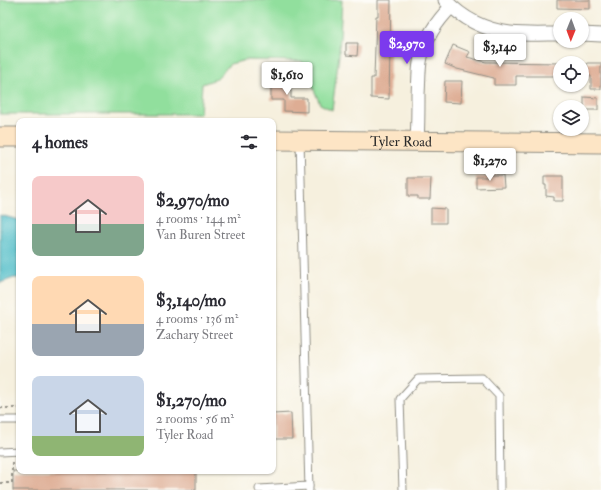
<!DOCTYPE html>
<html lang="en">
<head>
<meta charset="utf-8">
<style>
	body { margin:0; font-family:"IM FELL Double Pica",serif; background:#f2f2f3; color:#2b2b33; height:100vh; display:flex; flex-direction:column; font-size:15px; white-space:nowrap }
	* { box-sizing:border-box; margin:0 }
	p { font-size:13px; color:#7c7c81 }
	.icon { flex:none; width:22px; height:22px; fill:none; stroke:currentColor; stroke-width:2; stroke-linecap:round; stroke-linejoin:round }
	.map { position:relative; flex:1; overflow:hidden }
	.side { position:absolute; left:16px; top:118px; width:260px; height:356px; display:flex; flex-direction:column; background:#fff; border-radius:8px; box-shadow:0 1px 3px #0004 }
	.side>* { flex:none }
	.needle { width:26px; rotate:181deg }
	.buttons { position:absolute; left:553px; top:12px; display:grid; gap:8px }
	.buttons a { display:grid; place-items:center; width:36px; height:36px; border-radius:50%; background:#fff; box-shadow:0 1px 3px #0004; font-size:20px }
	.price { position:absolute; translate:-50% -34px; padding:0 9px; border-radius:4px; background:#fff; color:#222; font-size:13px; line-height:26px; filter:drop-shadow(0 1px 2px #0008) }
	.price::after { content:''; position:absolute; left:50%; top:24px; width:12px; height:9px; margin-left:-6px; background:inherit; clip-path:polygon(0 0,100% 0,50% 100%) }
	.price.active { background:#7c3aed; color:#fff }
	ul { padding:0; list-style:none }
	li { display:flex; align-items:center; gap:12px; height:100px; padding:0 16px }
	li span { display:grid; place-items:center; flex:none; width:112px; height:80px; border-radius:8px; color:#555 }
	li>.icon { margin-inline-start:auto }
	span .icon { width:48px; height:48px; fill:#fffc; stroke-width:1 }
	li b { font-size:17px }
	h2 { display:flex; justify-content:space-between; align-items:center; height:48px; padding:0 16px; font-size:17px }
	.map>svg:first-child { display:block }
	.green { fill:#91df9d; stroke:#5e8564 }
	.water { fill:#4ebcc7; stroke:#3c7479 }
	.building { fill:#dead94 }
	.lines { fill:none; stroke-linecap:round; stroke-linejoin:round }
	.lane-casing { stroke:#908e84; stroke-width:9 }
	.street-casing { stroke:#908e84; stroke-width:15 }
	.secondary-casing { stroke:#908e84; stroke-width:21 }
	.path { stroke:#908e84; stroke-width:2; stroke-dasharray:3 3; stroke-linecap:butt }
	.lane { stroke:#fff; stroke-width:7 }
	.street { stroke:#fff; stroke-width:13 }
	.secondary { stroke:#fde5c5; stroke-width:19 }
	.labels { text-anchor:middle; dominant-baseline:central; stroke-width:4; stroke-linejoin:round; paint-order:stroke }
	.street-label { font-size:14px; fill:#2b2b2b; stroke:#fdfcf7 }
</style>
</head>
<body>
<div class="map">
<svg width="601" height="490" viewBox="0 0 601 490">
	<rect width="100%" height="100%" fill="#fdfcf7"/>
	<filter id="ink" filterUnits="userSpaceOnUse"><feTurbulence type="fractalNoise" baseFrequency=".025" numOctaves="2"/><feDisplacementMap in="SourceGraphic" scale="8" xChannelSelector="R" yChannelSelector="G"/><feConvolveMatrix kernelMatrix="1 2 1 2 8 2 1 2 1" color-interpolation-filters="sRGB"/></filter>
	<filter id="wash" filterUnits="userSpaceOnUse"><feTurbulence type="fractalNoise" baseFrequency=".012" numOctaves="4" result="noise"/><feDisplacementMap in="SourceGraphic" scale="16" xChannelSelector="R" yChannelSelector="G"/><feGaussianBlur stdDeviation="0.9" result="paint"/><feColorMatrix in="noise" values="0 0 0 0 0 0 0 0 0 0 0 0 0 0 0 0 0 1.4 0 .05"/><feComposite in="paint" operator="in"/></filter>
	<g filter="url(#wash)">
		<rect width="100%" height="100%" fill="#f6f0de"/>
		<!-- green -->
		<polygon class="green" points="0,0 342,0 339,55 332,110 320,104 302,61 246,60 230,64 216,79 202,84 200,114 0,114"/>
		<!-- water -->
		<polygon class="water" points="0,215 19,220 19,278 14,278 0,283"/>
		<g id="blocks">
			<!-- building -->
			<g class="building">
				<polygon points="378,0 391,0 389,99 371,98 371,78 374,78 376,16 378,16"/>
				<polygon points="557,0 590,0 590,9 557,8"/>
				<polygon points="346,43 358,43 357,56 346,55"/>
				<polygon points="453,45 470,52 467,57 486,62 560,63 560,76 516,76 516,85 494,85 494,78 457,69 445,64"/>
				<polygon points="587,63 601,63 601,89 591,89 591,76 587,76"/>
				<polygon points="271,78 286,78 286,90 291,90 291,98 307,98 307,112 284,111 284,100 271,100"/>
				<polygon points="445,81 462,81 461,103 444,102"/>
				<polygon points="584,97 598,98 598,110 584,110"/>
				<polygon points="488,175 503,175 504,187 476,188 476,177 488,177"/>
				<polygon points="544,176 563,176 563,201 554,201 554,197 546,196 546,185 544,185"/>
				<polygon points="408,178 431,178 430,199 418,199 418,196 408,196"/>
				<polygon points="431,208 446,209 446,223 431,223"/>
				<polygon points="291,413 292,439 273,439 273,414"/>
				<rect x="13" y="471" width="183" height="19"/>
			</g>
		</g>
	</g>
	<g filter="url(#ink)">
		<use href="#blocks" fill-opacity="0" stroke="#908e84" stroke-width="1"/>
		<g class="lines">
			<!-- lane casing -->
			<g class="lane-casing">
				<g id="lane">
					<polyline points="300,140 309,490"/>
					<polyline points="0,420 19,420"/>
					<polyline points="0,452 19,451"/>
					<polyline points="259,489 309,486"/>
					<polyline points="403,490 400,399 418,379 482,378 499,396 500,490"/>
				</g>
			</g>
			<!-- street casing -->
			<g class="street-casing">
				<g id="street">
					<path d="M445,0C462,18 485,30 510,33C526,35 544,34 560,34"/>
					<polyline points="582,34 601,35"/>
					<path d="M417,141C418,126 418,110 418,94C419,82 418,69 421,57C426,37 437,21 451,7"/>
				</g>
			</g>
			<!-- secondary casing -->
			<g class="secondary-casing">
				<g id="secondary">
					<polyline points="0,137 19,137"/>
					<path id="s1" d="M273,140L601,143"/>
				</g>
			</g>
			<!-- path -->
			<g class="path">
				<polyline points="0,408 19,408"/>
				<polyline points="0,483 12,483 12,460"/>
			</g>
			<!-- lane -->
			<use href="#lane" class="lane"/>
			<!-- street -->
			<use href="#street" class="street"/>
			<!-- secondary -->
			<use href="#secondary" class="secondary"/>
		</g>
	</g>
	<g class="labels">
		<!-- street labels -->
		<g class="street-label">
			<text stroke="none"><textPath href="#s1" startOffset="128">Tyler Road</textPath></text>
		</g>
	</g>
</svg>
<div class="buttons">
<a><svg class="needle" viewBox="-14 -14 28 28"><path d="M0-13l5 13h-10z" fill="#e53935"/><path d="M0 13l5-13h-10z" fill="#7c7c81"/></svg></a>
<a><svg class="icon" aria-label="locate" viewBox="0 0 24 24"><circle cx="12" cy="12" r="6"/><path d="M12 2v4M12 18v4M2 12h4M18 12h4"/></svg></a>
<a><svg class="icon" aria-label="layers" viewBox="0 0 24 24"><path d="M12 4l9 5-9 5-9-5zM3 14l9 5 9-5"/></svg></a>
</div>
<b class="price active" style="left:407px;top:65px">$2,970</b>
<b class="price" style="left:500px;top:68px">$3,140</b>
<b class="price" style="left:287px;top:96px">$1,610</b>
<b class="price" style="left:490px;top:182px">$1,270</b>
<section class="side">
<h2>4 homes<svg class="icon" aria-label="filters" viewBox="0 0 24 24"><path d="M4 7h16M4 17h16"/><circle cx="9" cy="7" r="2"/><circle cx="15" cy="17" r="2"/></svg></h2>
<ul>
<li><span style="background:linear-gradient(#f6c9c9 60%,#7fa58c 0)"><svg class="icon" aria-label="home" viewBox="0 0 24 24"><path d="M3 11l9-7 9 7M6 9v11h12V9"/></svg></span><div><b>$2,970/mo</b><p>4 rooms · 144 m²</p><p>Van Buren Street</p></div></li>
<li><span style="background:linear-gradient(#ffd9b3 60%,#9aa5b1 0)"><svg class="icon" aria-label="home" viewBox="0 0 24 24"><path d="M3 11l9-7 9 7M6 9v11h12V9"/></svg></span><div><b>$3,140/mo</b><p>4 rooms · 136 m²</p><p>Zachary Street</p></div></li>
<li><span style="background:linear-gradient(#c9d6e8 75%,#8fb573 0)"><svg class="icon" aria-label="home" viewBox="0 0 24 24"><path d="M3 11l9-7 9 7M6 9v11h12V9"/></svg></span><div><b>$1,270/mo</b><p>2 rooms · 56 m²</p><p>Tyler Road</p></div></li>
</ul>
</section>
</div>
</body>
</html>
